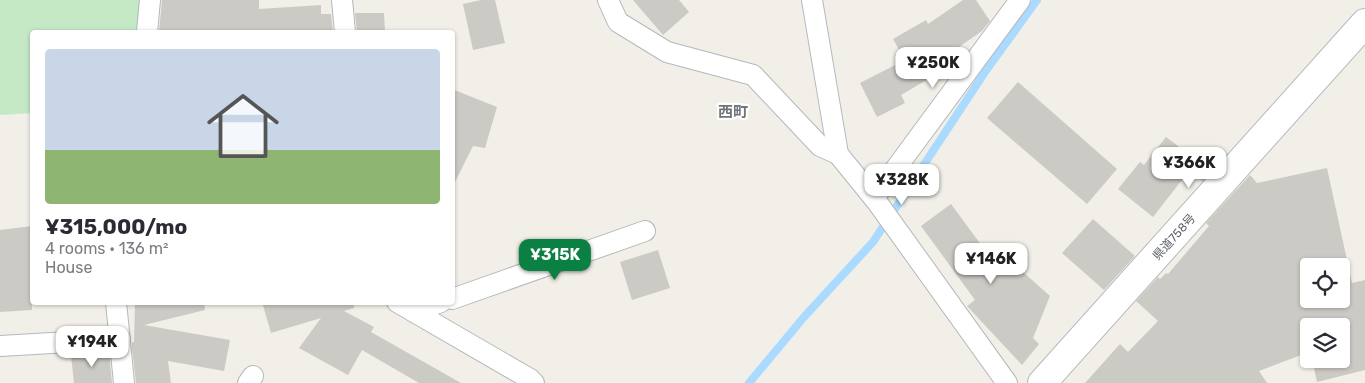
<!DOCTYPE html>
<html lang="en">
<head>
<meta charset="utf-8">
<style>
	body { margin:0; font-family:Rubik,"Noto Sans JP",sans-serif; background:#f7f7f7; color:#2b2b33; height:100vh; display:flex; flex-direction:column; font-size:19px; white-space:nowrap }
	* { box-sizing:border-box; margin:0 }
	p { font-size:16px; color:#7c7c81 }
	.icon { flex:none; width:28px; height:28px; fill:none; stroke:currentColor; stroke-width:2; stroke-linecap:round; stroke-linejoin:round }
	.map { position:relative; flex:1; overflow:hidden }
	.panel { position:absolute; left:30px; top:30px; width:425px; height:275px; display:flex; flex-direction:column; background:#fff; border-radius:5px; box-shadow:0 1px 4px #0004 }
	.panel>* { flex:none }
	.controls { position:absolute; left:1300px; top:258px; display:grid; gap:10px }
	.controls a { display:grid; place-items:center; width:50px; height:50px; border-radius:5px; background:#fff; box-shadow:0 1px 4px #0004; font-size:25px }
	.price { position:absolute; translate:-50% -42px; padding:0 11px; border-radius:10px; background:#fff; color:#222; font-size:16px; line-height:32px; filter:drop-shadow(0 1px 2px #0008) }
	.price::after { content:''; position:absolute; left:50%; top:30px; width:15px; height:11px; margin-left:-8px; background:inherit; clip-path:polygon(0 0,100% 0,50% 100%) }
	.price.active { background:#0b8043; color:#fff }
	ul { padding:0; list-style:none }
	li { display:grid; align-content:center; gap:10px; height:265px; padding:0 15px }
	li+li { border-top:1px solid #e1e1e2 }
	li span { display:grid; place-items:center; height:155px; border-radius:5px; color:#555 }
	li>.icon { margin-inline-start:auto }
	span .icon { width:90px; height:90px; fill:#fffc; stroke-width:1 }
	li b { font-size:21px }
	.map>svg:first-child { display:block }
	.green { fill:#c5e8c5 }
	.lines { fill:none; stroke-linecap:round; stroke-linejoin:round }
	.stream { stroke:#aadaff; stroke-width:8 }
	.building { fill:#cccac5; fill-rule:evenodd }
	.minor-casing { stroke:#b5b8bc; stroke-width:22 }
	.secondary-casing { stroke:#b6babf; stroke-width:30 }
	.minor { stroke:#fff; stroke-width:20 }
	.secondary { stroke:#fff; stroke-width:28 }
	.labels { text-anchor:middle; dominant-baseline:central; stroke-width:4.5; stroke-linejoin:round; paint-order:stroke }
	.street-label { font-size:12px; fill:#5f6368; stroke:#fff }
	.quarter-label { font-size:15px; font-weight:bold; fill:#70757a; stroke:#fff }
</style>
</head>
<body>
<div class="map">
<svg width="1365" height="383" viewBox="0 0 1365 383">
	<rect width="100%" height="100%" fill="#f1efe8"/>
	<!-- green -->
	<polygon class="green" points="0,0 141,0 138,32 32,32 32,113 0,115"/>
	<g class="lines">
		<!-- stream -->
		<polyline class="stream" points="749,383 804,317 873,242 985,72 1037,0"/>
	</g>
	<!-- building -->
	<g class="building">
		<polygon points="162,0 259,0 259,9 321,5 321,14 331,14 333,32 159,32"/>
		<polygon points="481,0 495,0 505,43 473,50 463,4"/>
		<polygon points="633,0 679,0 689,12 663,35"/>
		<polygon points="963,0 976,0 990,21 982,31 946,56 952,65 901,95 905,103 877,117 860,83 905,60 893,39 926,20 928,24"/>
		<polygon points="355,13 384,13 385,32 357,32"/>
		<polygon points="1018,82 1117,169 1087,204 987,118"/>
		<polygon points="452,89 497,107 485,148 473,146 452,188"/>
		<polygon points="1166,137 1195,159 1201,150 1218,163 1203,181 1189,171 1153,217 1118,189 1140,162 1144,165"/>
		<path d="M1327,168L1352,283L1365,280V370L1317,382L1312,359H1341V326H1309V352L1259,371L1267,383H1085L1120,344L1128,352L1158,321L1136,301L1158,277L1160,279L1166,273L1168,274L1209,226L1206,223L1250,175L1257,183ZM1309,266H1341V299H1309Z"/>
		<polygon points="951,204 999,269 1006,257 1050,296 1033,338 1039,344 1022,365 967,306 975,300 921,226"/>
		<polygon points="1093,219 1135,256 1104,290 1062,253"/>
		<polygon points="32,226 32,310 0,312 0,230"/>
		<polygon points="658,250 670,288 632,300 620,262"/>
		<polygon points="135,302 204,302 205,310 144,325 230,340 224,371 168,361 171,383 136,383 132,348 132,342 134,342"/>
		<polygon points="262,302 354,302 354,308 344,311 374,327 371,332 461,383 419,383 362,350 348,375 299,348 321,318 271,333"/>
		<polygon points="109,352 112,383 74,383 71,355"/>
	</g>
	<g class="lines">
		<!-- minor casing -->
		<g class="minor-casing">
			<g id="minor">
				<polyline points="342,0 345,32"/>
				<polyline points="608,0 618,22 667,52 753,75 820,146 838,154"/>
				<polyline points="812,0 838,154 877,202 1007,383"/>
				<polyline points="147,32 150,0"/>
				<polyline points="874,198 1020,0"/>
				<polyline points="452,299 645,231"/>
				<polyline points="116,302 124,383"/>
				<polyline points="397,302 530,379 534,383"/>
				<polyline points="414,312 441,302"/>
				<polyline points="0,346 120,339"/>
				<polyline points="248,383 253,376"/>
			</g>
		</g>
		<!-- secondary casing -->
		<g class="secondary-casing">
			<polyline id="secondary" points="1042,383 1365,23"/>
		</g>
		<!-- minor -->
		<use href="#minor" class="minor"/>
		<!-- secondary -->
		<use href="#secondary" class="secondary"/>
	</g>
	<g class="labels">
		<!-- street labels -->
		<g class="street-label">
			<text transform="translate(1174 237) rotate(-48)">県道758号</text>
		</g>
		<!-- quarter labels -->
		<g class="quarter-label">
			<text x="733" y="112">西町</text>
		</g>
	</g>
</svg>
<div class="controls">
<a><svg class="icon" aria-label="locate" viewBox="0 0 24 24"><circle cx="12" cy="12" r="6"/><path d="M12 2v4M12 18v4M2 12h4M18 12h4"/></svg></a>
<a><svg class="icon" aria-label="layers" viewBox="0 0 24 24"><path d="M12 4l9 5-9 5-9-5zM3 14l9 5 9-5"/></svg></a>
</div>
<b class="price" style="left:933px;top:89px">¥250K</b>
<b class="price" style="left:1189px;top:189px">¥366K</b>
<b class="price" style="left:902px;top:206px">¥328K</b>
<b class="price active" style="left:555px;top:281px">¥315K</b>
<b class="price" style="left:991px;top:285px">¥146K</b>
<b class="price" style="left:92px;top:368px">¥194K</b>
<section class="panel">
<ul>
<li><span style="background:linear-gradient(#c9d6e8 65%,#8fb573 0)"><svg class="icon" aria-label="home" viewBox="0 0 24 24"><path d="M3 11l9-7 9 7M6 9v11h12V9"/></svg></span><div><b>¥315,000/mo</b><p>4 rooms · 136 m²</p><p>House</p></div></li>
</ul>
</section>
</div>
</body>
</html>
